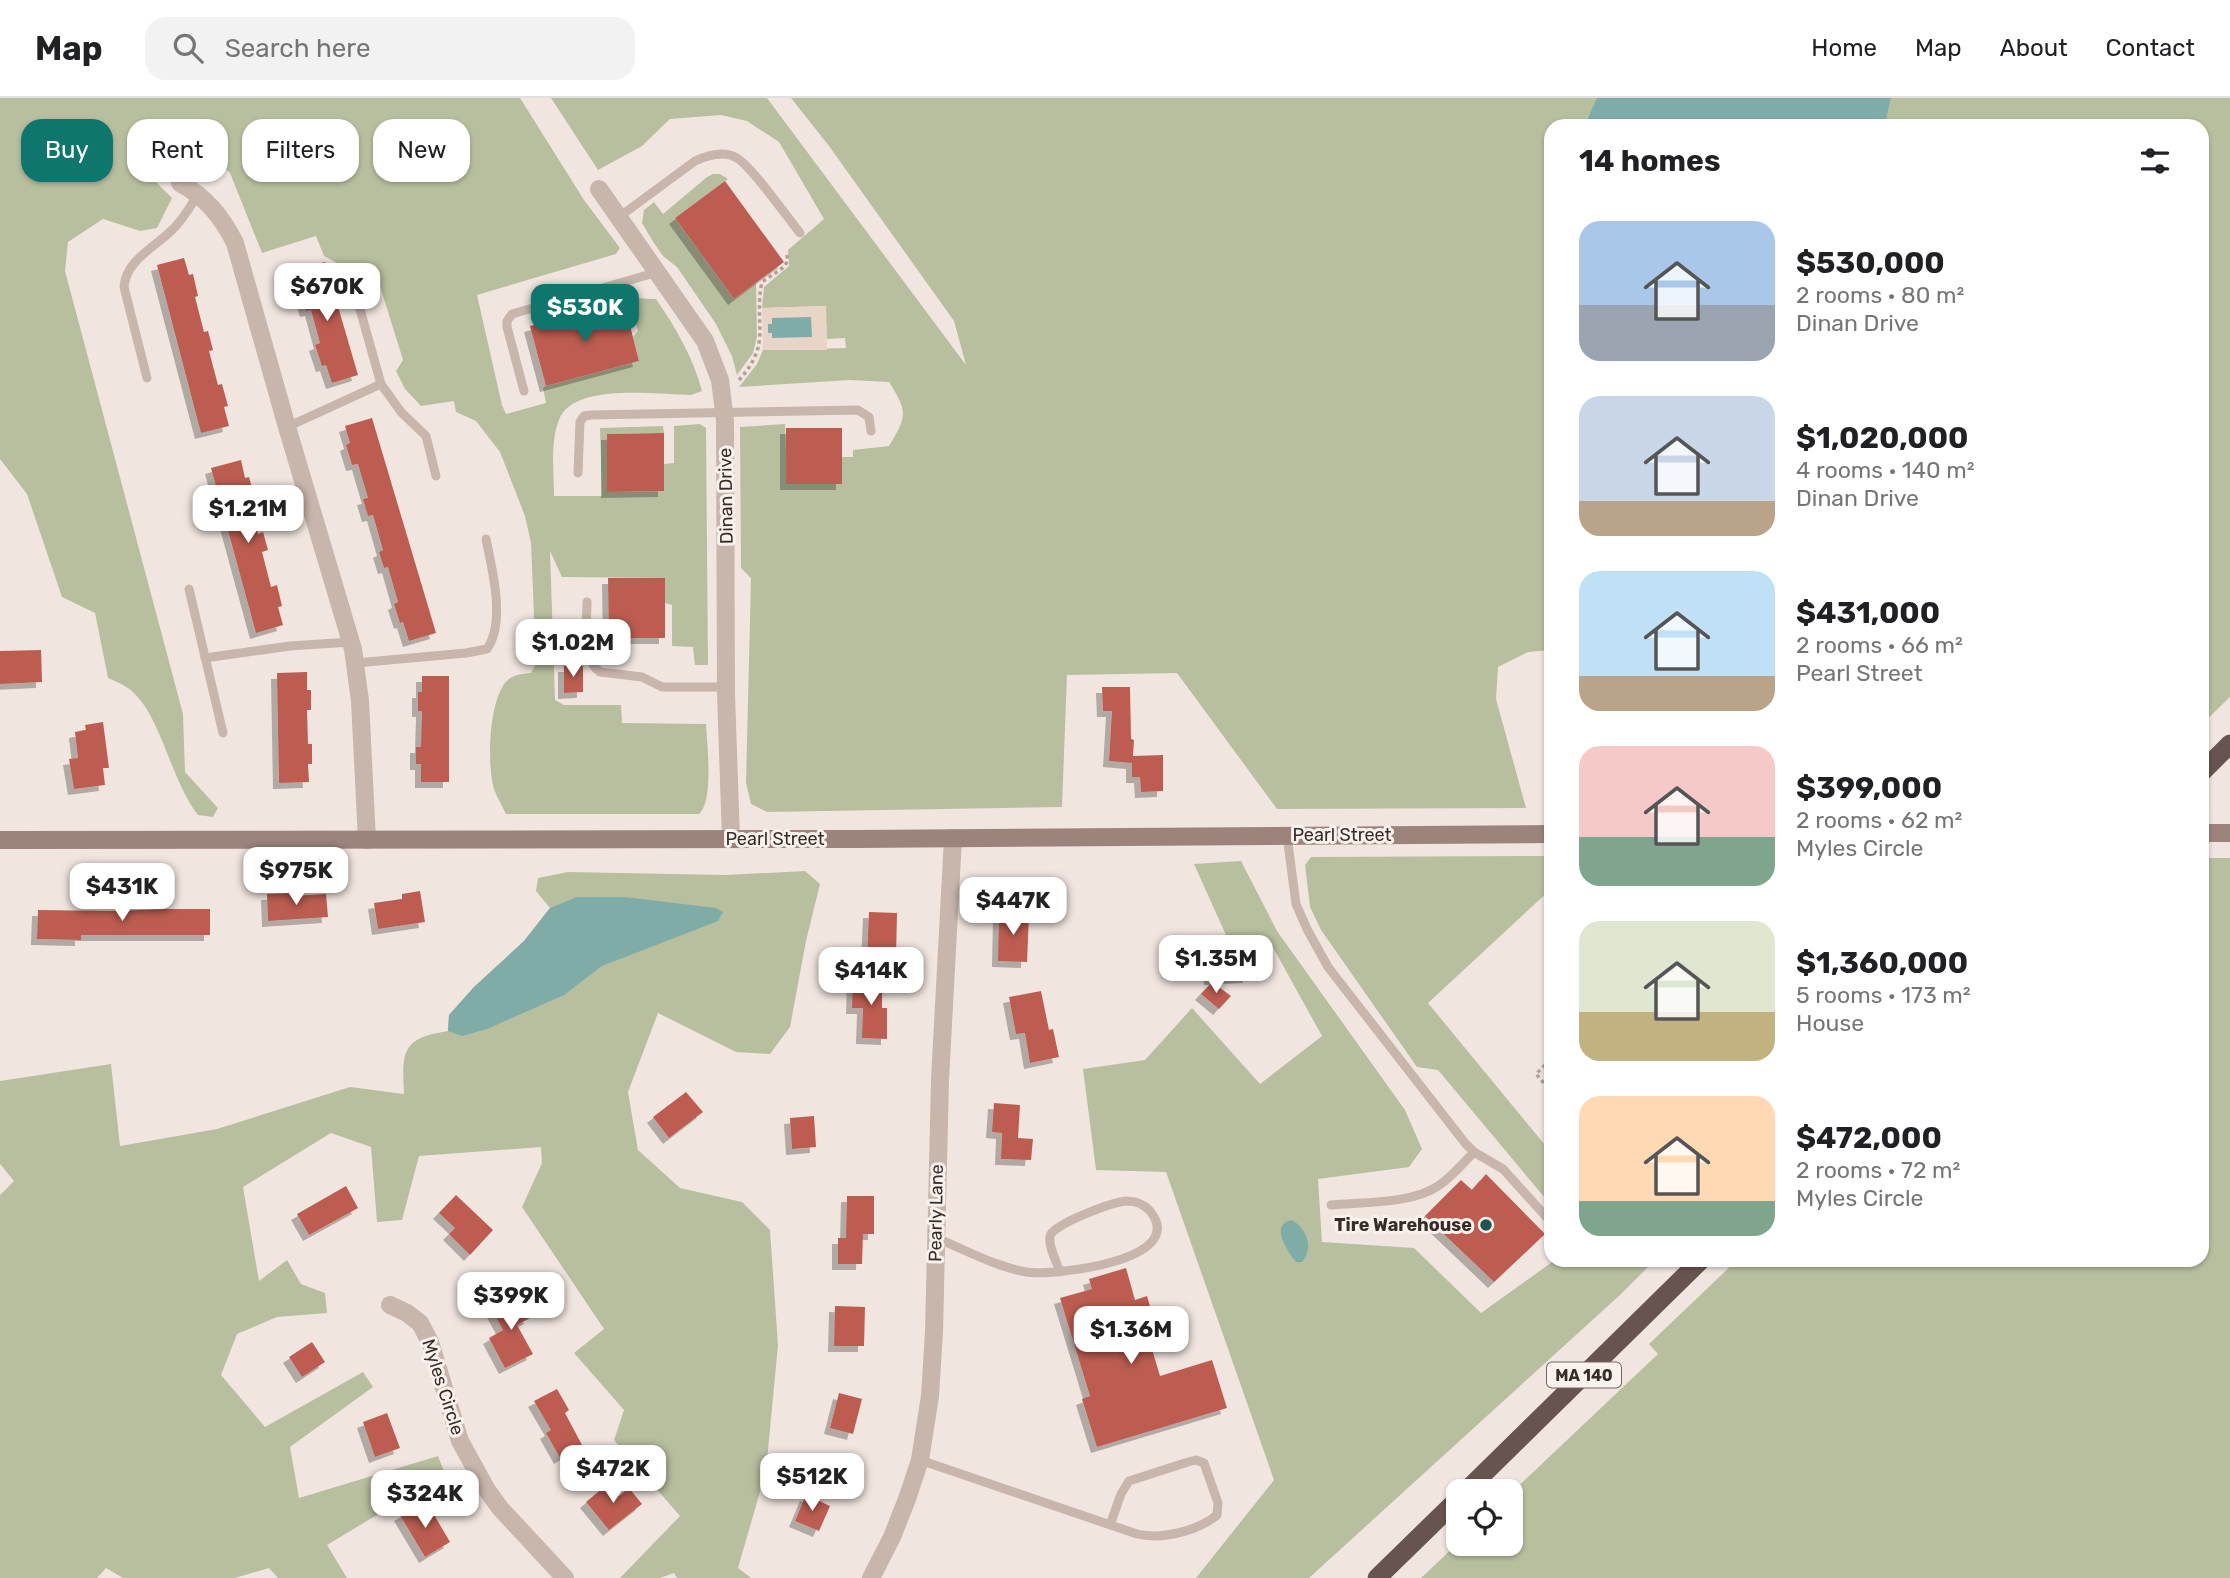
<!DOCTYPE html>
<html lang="en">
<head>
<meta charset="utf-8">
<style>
	body { margin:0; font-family:Rubik,sans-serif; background:#f2f2f2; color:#202124; height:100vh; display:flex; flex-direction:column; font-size:26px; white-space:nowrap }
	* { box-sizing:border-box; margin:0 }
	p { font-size:23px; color:#757577 }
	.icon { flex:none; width:38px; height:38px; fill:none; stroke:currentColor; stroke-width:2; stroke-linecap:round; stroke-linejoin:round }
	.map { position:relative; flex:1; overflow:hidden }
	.side { position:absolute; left:1544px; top:21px; width:665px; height:1148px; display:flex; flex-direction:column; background:#fff; border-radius:21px; box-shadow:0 2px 5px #0004 }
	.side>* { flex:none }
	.guide { position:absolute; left:21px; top:21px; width:665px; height:63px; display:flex; gap:14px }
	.controls { position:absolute; left:1446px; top:1381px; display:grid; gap:14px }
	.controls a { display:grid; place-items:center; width:77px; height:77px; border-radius:14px; background:#fff; box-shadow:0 2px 5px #0004; font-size:35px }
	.price { position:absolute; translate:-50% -60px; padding:0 16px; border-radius:14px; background:#fff; color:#222; font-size:23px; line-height:46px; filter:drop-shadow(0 2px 4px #0008) }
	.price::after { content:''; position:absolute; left:50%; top:42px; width:21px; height:16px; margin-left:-10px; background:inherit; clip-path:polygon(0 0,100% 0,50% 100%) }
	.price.selected { background:#0f766e; color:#fff }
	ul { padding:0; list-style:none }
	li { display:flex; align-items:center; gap:21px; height:175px; padding:0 35px }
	li span { display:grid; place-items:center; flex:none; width:196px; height:140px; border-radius:21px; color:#555 }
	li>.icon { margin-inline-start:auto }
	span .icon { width:84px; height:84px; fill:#fffc; stroke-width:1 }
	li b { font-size:30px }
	h2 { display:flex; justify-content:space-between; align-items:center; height:84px; padding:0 35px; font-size:30px }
	.tag { padding:0 24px; border-radius:21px; background:#fff; box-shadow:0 2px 5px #0004; font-size:24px; line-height:63px }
	.tag.selected { background:#0f766e; color:#fff }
	header { display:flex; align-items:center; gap:42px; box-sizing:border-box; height:98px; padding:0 35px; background:#fff; border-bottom:2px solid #e0e0e0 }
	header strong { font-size:33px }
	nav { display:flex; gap:38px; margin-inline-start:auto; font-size:24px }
	.search { width:490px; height:63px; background:#f2f2f2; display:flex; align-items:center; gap:18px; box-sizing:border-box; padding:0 24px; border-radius:21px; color:#757577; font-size:26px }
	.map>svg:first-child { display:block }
	.green { fill:#b8bf9f }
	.plaza { fill:#e8d5c7 }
	.water { fill:#80aca8 }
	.building { fill:#bd5d51; filter:url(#shadow) }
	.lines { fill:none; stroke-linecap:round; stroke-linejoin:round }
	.path { stroke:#b49f95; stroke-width:3.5; stroke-dasharray:3.5 3.5; stroke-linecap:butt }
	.service { stroke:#c8b5ab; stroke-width:9 }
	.minor { stroke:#c8b5ab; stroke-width:18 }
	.secondary { stroke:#9c847d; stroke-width:18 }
	.trunk { stroke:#67544f; stroke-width:19 }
	.poi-dot { fill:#225552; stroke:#f9f1eb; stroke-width:2.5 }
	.labels { text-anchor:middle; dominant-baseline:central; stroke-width:6; stroke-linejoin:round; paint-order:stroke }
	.shield { fill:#f9f1eb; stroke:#716764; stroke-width:2 }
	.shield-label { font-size:16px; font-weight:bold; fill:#372c2a }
	.street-label { font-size:18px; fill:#372c2a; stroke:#f9f1eb }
	.poi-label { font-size:18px; font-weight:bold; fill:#372c2a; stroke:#f9f1eb; text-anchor:end }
</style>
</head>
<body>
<header>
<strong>Map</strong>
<div class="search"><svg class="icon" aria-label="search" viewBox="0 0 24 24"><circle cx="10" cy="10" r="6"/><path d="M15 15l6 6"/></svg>Search here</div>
<nav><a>Home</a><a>Map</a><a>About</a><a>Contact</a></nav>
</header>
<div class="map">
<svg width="2230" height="1480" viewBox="0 0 2230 1480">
	<defs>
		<filter id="shadow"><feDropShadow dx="-6" dy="6" stdDeviation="0" flood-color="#0004"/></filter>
	</defs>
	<rect width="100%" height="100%" fill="#f1e6df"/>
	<!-- green -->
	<g class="green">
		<path d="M0,0H520L584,102L620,150L616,156L477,197L502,307L506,316L546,305L543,290L546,288L639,263L633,239L638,233L629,200L656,201C676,230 693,259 702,293L691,297C658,297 573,284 559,322C550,344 554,374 554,398H602L600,330L663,328L664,335L607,336L608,394L664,393V366L674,365V328L700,326L706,330L708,567H695L693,549L672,548V507L665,505V480L562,479L550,453L555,602L564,607H621L622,625L706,626C707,647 714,703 699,716H506C502,708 497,699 494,691C487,667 489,609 503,588C509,577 520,576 531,575L536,566L531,445L525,418L500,354L476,323L456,314L454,303L421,308L405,291L396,273L403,262L380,188L324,158L316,138L262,155L230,75L196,40L163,44L151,60L156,84L172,100L157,130L140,133L103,121L68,144L65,173L183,616L185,674L218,710L213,719L198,717C170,682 161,614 128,590C122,586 115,583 108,580L95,515L62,499L27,396L0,361Z"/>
		<path d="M551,0H767L966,267L954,223L829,48L791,0H1597C1583,31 1584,28 1550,28V552L1528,554L1498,569L1496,601L1526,710L1277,711L1177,575L1067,577L1062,709L767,714L751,706L746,685L751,480L741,470L740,329L785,326L787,386H841L842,359H853V352L889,348C907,318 908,314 889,284L850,282L739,289L757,266L763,252L846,250L845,240L827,241L825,208L762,210L764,189L789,168L788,152L824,121L779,44L747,23L721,17L670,21L642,48L598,72Z"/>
		<polygon points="1891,0 2230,0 2230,599 2202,626 2202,28 1885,28"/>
		<polygon points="713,76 720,76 728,81 675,120 734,201 756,185 757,239 753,255 737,277 732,258 716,226 677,169 663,158 652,142 642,125 644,112 654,104 663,116 707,79"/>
		<polygon points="1550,758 1550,792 1428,905 1550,1053 1550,1065 1545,1070 1550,1076 1550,1106 1438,972 1417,969 1321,832 1310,809 1305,767 1311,759"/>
		<polygon points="2202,760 2230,760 2230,1480 1421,1480 1458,1445 1510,1446 1510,1396 1658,1256 1649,1246 1737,1162 2202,1162"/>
		<polygon points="1241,763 1277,833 1405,1012 1422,1051 1409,1069 1318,1081 1322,1144 1414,1150 1481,1215 1555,1162 1655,1162 1620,1197 1309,1480 1196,1480 1274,1382 1166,1074 1096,1072 1083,971 1145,962 1192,910 1260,986 1322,938 1271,846 1230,846 1194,766"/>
		<path d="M805,773L820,786L806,843L790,929L770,956L736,954L658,915L628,994L638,1052L680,1090L742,1104L770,1132L778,1247L766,1373L738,1470L751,1480H677L674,1475L660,1480H620L680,1418L614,1342L624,1312L574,1255L604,1231L522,1109L542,1065L541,1049L419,1058L402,1122L377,1124L371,1049L331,1035L243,1089L259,1183L287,1162L301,1186L325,1195L327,1215L277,1219L237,1236L221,1277L265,1329L363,1274L373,1289L290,1349L299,1400L438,1358L445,1376L327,1447L347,1480H278L269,1470L235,1480H123L106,1470L97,1480H0V1097L14,1083L0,1066V983L111,966L120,1048L217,1031L350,989L404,996C402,954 401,940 448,933L449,917L474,889L524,843L550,810L536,793L538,780L568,774L725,777Z"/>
	</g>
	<!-- plaza -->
	<polygon class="plaza" points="826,208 827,252 763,252 762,210"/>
	<!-- water -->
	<g class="water">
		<polygon points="1597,0 1891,0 1885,28 1579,28 1586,23"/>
		<polygon points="811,219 812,239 772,240 772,235 768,235 768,226 772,226 772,220"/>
		<polygon points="577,799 625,799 716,810 723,814 718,823 602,868 564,897 487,931 462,938 448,933 449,917 474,889 524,843 550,810"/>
		<path d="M1292,1122C1307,1131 1314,1150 1302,1164H1296C1287,1153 1269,1126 1292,1122Z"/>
	</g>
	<!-- building -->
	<g class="building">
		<polygon points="725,83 784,164 734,201 675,120"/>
		<polygon points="184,160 189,177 193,176 198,198 195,199 204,234 208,233 213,252 209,253 218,287 222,286 228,308 224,309 229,328 201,335 157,167"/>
		<polygon points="325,164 358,277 332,285 326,267 322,268 315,247 320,245 311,212 306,213 299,191 304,190 298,172"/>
		<polygon points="624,204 639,263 546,288 530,228"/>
		<polygon points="372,320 436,535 409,543 403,524 400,525 394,506 398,504 388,469 384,470 379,454 383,452 373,417 368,418 363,401 368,400 358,366 352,367 346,347 350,345 345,328"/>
		<rect x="786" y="330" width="56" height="56"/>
		<polygon points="664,335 664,393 607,394 607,336"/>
		<polygon points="241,362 245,380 249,379 255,400 249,402 258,436 263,434 268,452 262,454 271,489 277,487 282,508 278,509 283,527 256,535 211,370"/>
		<polygon points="608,480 665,480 665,540 609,540"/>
		<polygon points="41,552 42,584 0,586 0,553"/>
		<polygon points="564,568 583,568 583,594 564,595"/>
		<polygon points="307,574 307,592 311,592 311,612 307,612 308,646 312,646 312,666 308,666 309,684 279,685 277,575"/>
		<polygon points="422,578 449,578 449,684 421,684 421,666 416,666 416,649 421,649 422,613 418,613 418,594 422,594"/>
		<polygon points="1102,589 1130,589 1131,641 1134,642 1133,658 1163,657 1163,693 1141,694 1140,679 1132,679 1132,665 1109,663 1112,613 1103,613"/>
		<polygon points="103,624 109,670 103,670 105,687 74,691 69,661 78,660 75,634 86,632 85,627"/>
		<polygon points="420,793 425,824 378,831 374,805 402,801 402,796"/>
		<polygon points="291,795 291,798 326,796 328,819 268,823 267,796"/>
		<polygon points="165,811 210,811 210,837 81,837 81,842 37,841 38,812 113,813"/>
		<polygon points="869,814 897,815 896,861 867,860"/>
		<polygon points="999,815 1029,816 1027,864 998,863"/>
		<polygon points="1248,852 1249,879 1210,881 1207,853"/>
		<polygon points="853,879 882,880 882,910 887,910 887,941 862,940 863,910 852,910"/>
		<polygon points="1212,884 1231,898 1219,911 1201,896"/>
		<polygon points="1041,893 1049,932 1053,931 1059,959 1030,965 1025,935 1016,936 1009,899"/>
		<polygon points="686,994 703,1014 669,1040 653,1019"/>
		<polygon points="994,1005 1020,1007 1018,1040 1033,1041 1031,1062 1001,1061 1002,1035 992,1034"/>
		<polygon points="814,1018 816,1049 792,1051 790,1020"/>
		<polygon points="1486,1076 1545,1136 1494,1184 1425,1118 1461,1082 1472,1092"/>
		<polygon points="346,1088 358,1110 309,1137 297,1116"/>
		<polygon points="456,1097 493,1132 470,1157 449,1136 455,1130 439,1115"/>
		<polygon points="847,1098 874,1098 874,1136 863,1136 862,1166 838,1166 838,1140 846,1140"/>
		<polygon points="1126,1170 1135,1202 1147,1198 1152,1215 1142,1218 1160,1278 1212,1262 1227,1310 1097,1349 1082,1301 1090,1298 1060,1200 1092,1191 1089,1181"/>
		<polygon points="518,1196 530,1220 517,1227 533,1256 505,1270 489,1240 503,1232 491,1210"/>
		<polygon points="835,1208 865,1209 864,1248 834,1248"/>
		<polygon points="312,1244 325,1264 302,1279 289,1259"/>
		<polygon points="557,1291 569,1312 565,1315 582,1347 560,1360 546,1335 551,1332 534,1303"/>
		<polygon points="839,1295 862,1301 853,1336 830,1330"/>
		<polygon points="387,1315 400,1350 375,1359 363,1324"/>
		<polygon points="609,1385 619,1398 629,1390 642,1406 609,1432 586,1404"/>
		<polygon points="806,1397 830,1408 819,1433 795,1423"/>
		<polygon points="421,1405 428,1418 433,1415 450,1444 425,1459 400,1417"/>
	</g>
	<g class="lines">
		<!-- path -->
		<g class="path">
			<path d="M739,282C773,244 753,227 762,184L784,169L788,162L786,154"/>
			<polyline points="1550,962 1536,976 1550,992"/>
		</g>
		<!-- service -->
		<g class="service">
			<path d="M619,119L695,63C708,57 724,52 737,60C753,70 786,118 800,135"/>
			<path d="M147,280L124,189C126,162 154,150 172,132C183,122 190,109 198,96"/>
			<polyline points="381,286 401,314 426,338 436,378"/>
			<polyline points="524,293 507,229 507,223 512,216 658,174"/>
			<polyline points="287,329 381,286 356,197"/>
			<polyline points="578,375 580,324 584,318 591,317 858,312 869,319 871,333"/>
			<polyline points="189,491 223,635"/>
			<path d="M587,504C587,524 581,561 600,574L642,579L662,589H726"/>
			<polyline points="205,560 290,548 351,544"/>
			<path d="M356,565L466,555L487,551C506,524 492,471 486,441"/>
			<polyline points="1287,738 1296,806 1307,831 1328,869 1465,1045 1474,1054 1503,1071 1550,1123"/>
			<path d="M1331,1107C1362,1104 1412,1106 1438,1088C1452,1079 1463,1065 1474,1054"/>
			<path d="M936,1140C966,1152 994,1168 1026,1174C1053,1178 1190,1163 1150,1113C1144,1106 1135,1103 1126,1103C1113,1104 1053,1126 1050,1138C1048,1148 1057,1165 1060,1174"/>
			<path d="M920,1362L1137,1436C1161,1442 1198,1433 1217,1417L1218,1405L1204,1365L1196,1362L1188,1364L1129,1383L1121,1396L1110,1427"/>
		</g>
		<!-- minor -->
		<g class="minor">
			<path d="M180,85C206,99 222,119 235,145L287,329L353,551L360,603L367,742"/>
			<polyline points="599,91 705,243 720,282 725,323 726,596 731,741"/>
			<polyline points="390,1207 407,1215 420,1225 430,1244 460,1343 487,1392 500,1410 565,1480"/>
			<polyline points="871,1480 892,1439 907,1401 920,1362 930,1298 934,1234 940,982 953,740"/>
		</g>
		<!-- secondary -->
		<g class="secondary">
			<polyline points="2202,735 2230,735"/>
			<polyline points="0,742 857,741 1550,736"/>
		</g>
		<!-- trunk -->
		<g class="trunk">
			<polyline points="2202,674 2230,646"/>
			<polyline points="1466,1393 1701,1162"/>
			<polyline points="1377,1480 1458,1401"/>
		</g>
	</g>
	<!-- markers -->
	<circle class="poi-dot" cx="1486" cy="1127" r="7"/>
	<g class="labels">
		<!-- shield labels -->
		<rect class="shield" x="1547" y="1264.5" width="74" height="25" rx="5"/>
		<g class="shield-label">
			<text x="1584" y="1277">MA 140</text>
		</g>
		<!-- street labels -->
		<g class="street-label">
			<text transform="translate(726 398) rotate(-91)">Dinan Drive</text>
			<text x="1342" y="737">Pearl Street</text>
			<text x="775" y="741">Pearl Street</text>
			<text transform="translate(936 1115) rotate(-89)">Pearly Lane</text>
			<text transform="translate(443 1289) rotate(72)">Myles Circle</text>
		</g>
		<!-- poi labels -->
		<g class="poi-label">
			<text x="1472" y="1127">Tire Warehouse</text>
		</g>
	</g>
</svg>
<div class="controls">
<a><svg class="icon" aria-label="locate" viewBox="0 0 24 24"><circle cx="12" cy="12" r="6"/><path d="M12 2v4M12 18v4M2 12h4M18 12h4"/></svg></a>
</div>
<b class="price" style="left:327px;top:225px">$670K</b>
<b class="price selected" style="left:585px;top:246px">$530K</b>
<b class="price" style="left:248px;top:447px">$1.21M</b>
<b class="price" style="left:573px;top:581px">$1.02M</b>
<b class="price" style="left:296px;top:809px">$975K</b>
<b class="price" style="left:122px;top:825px">$431K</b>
<b class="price" style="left:1013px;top:839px">$447K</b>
<b class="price" style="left:1216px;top:897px">$1.35M</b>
<b class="price" style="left:871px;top:909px">$414K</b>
<b class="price" style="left:511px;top:1234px">$399K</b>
<b class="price" style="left:1131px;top:1268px">$1.36M</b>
<b class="price" style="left:613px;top:1407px">$472K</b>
<b class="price" style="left:812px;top:1415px">$512K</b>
<b class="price" style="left:425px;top:1432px">$324K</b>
<div class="guide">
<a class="tag selected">Buy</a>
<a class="tag">Rent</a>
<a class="tag">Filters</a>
<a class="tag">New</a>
</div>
<section class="side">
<h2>14 homes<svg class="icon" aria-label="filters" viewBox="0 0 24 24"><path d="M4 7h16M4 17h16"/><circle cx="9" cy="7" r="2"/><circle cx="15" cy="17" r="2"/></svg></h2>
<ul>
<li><span style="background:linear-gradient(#a9c7e8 60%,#9aa5b1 0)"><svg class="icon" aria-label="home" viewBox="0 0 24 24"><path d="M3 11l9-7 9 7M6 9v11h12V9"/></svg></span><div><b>$530,000</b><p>2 rooms · 80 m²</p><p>Dinan Drive</p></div></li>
<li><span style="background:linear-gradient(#c9d6e8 75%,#b9a48a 0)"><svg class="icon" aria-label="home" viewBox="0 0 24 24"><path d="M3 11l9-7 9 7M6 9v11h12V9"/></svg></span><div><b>$1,020,000</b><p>4 rooms · 140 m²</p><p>Dinan Drive</p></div></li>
<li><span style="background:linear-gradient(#bfe0f5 75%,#b9a48a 0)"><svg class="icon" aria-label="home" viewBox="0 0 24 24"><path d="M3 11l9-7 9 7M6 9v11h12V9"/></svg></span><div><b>$431,000</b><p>2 rooms · 66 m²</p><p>Pearl Street</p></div></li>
<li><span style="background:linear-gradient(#f6c9c9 65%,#7fa58c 0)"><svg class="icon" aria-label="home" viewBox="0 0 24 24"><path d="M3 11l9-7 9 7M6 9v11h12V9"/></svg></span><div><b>$399,000</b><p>2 rooms · 62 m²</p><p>Myles Circle</p></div></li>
<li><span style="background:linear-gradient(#dfe7d0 65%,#c2b280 0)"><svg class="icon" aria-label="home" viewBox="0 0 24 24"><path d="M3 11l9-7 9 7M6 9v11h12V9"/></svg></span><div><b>$1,360,000</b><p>5 rooms · 173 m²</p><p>House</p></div></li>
<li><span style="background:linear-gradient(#ffd9b3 75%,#7fa58c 0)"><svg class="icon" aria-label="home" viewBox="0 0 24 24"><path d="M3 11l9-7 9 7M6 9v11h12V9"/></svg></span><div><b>$472,000</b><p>2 rooms · 72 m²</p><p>Myles Circle</p></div></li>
</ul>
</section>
</div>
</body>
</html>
